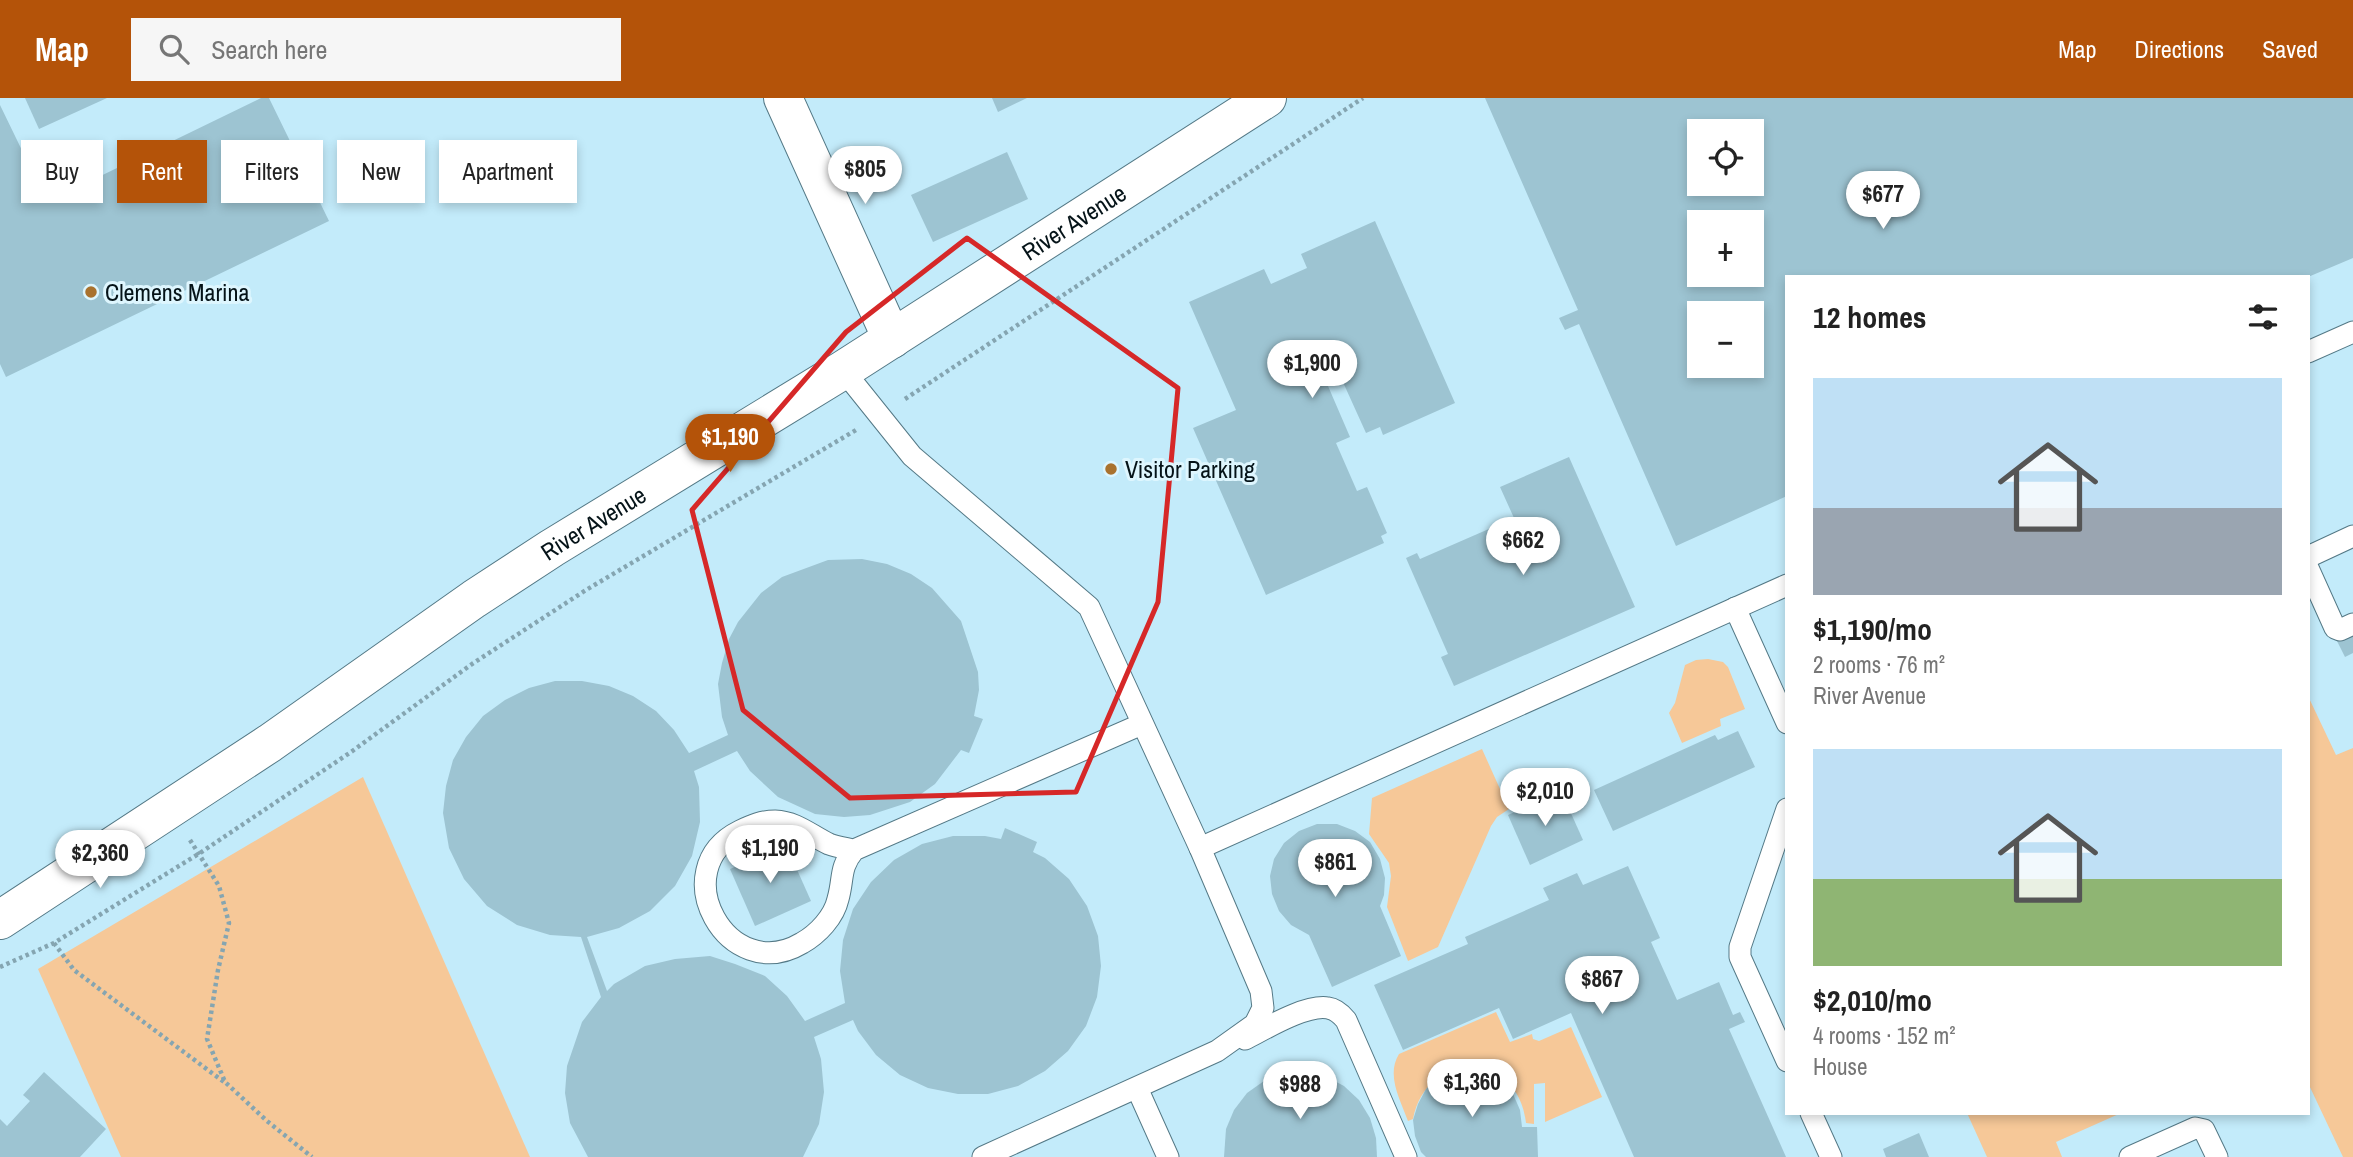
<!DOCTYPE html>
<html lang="en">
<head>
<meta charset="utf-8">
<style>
	body { margin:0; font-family:"Archivo Narrow",sans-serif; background:#f6f6f6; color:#222; height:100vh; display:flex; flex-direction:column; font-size:26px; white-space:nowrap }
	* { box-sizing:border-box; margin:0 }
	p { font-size:23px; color:#767676 }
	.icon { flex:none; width:38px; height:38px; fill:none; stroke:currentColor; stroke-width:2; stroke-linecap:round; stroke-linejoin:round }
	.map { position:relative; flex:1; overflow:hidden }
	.panel { position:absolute; left:1785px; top:177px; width:525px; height:840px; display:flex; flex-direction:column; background:#fff; border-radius:0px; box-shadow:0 4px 10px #0003 }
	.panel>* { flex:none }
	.top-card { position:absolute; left:21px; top:42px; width:665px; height:63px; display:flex; gap:14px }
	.buttons { position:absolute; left:1687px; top:21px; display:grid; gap:14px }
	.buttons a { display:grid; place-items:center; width:77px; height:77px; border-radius:0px; background:#fff; box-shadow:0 4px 10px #0003; font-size:35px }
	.price { position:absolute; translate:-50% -60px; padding:0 16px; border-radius:24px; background:#fff; color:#222; font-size:23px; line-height:46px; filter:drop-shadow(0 2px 4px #0008) }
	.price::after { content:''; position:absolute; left:50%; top:42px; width:21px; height:16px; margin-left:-10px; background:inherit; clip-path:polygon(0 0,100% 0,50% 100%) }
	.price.active { background:#b45309; color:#fff }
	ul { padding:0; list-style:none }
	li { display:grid; align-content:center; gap:14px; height:371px; padding:0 28px }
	li span { display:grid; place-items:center; height:217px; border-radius:0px; color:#555 }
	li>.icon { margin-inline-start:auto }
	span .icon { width:126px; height:126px; fill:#fffc; stroke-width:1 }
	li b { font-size:30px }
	h2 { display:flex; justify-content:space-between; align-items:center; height:84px; padding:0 28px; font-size:30px }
	.pill { padding:0 24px; border-radius:0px; background:#fff; box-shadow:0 4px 10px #0003; font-size:24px; line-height:63px }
	.pill.active { background:#b45309; color:#fff }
	header { display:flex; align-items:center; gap:42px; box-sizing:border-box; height:98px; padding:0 35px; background:#b45309; color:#fff }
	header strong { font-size:33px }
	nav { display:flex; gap:38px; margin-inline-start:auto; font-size:24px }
	.search { width:490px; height:63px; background:#f6f6f6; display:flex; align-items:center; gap:18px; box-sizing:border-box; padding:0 24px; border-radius:0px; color:#767676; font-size:26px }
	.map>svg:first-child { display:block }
	.green { fill:#f6c898 }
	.building { fill:#9dc4d2; fill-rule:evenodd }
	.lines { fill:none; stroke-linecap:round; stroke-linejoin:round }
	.service-casing { stroke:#547986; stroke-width:23 }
	.minor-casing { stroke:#547986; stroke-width:40 }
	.tertiary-casing { stroke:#547986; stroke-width:40 }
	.path { stroke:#85a5b1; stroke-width:4.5; stroke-dasharray:3.5 3.5; stroke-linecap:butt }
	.service { stroke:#fff; stroke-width:21 }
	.minor { stroke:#fff; stroke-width:38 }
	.tertiary { stroke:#fff; stroke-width:38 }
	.marked { fill:none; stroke:#d62828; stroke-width:5; stroke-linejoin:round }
	.poi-dot { fill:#a9722e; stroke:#def6fe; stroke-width:2.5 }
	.labels { text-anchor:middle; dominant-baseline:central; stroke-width:6; stroke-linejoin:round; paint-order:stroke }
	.street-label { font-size:24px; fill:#051318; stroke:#def6fe }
	.poi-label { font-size:24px; fill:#051318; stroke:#def6fe; text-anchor:start }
</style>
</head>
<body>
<header>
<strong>Map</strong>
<div class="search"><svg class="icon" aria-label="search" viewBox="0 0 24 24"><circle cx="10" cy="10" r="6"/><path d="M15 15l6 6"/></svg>Search here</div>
<nav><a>Map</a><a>Directions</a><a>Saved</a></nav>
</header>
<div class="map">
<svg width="2353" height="1059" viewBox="0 0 2353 1059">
	<rect width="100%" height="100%" fill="#c3ebfa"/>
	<!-- green -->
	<g class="green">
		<polygon points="1708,561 1723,564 1728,569 1745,611 1720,621 1721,628 1682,645 1669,615 1675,605 1685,567 1696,562"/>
		<polygon points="2308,598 2336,657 2353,650 2353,1059 2343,1059 2308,985"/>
		<polygon points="1482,651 1509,711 1497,719 1491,728 1438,849 1408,863 1387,809 1391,778 1389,765 1369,736 1372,700"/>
		<polygon points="363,679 530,1059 121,1059 38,871"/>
		<path d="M1496,914L1510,944L1532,936L1533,941L1539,943L1571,929L1602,999L1545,1024V985L1534,986V1026L1526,1025C1518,952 1427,951 1413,1021L1408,1023C1400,1001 1386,977 1399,956Z"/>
		<polygon points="1967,1015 2121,1015 2056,1044 2062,1059 1987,1059"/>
	</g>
	<!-- building -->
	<g class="building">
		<polygon points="25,0 107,0 39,31"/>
		<polygon points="261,0 269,0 329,123 6,279 0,266 0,7 47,104"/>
		<polygon points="992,0 1027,0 998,14"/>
		<path d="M1485,0H2353V160L2308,179L1787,178V398L1676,448L1579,226L1565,232L1559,220L1578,212ZM1699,33H1752V86H1699ZM1699,124H1752V177H1699ZM1699,215H1752V268H1699Z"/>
		<polygon points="1007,54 1028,101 933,144 911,97"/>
		<polygon points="1375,123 1455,305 1383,337 1380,329 1366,335 1342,282 1328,288 1350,339 1336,345 1357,393 1367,389 1387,435 1381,438 1384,445 1266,497 1193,330 1236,312 1189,204 1264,171 1271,186 1307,170 1301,156"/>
		<polygon points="1569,359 1635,509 1454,588 1441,559 1448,556 1406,460 1417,455 1420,461 1514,420 1500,389"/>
		<polygon points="862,461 887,466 911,476 932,490 961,523 978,574 979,592 974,618 983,621 969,655 961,652 935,686 910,704 870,717 844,719 815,716 778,699 750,673 737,653 694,673 699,689 700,724 692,758 675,788 650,813 619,830 587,839 607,893 614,886 645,868 675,861 710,858 735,866 765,878 787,898 805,923 845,905 840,873 843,842 853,811 871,784 894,762 922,746 953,738 985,738 1001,741 1005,730 1037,744 1033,754 1045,760 1069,781 1087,808 1098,838 1101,868 1097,899 1086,928 1068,953 1045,973 1018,988 988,996 958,996 928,990 900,977 876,957 858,933 853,922 814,939 821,961 824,994 819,1026 803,1059 588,1059 570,1025 565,995 567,968 582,924 601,899 581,839 550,837 517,827 487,808 464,781 449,750 443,715 446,688 453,662 466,639 483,618 505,602 529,590 555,583 582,583 609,588 633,598 656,613 674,632 689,655 728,637 722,619 718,586 722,565 729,541 738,524 761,495 782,479 828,462"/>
		<polygon points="2353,536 2353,555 2345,559 2337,543"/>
		<polygon points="1738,633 1755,669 1613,733 1594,692 1715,637 1718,642"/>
		<polygon points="1561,693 1583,742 1530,767 1508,717"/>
		<polygon points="1317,726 1337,726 1355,733 1370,744 1380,761 1385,780 1384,797 1380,808 1401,858 1332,889 1309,837 1291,827 1279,813 1272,796 1270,778 1274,761 1284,745 1299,733"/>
		<polygon points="786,747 811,803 755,828 730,771"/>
		<polygon points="1628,768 1660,840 1651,844 1677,902 1719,884 1733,917 1740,914 1745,924 1729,931 1786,1059 1634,1059 1571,915 1513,941 1499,910 1403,952 1374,887 1468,846 1465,839 1549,802 1543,790 1577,775 1583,787"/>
		<polygon points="1471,972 1488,976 1502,984 1513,996 1520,1012 1522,1029 1537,1029 1538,1059 1426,1059 1421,1054 1415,1038 1413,1022 1418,1006 1426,991 1439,980 1455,973"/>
		<polygon points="44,974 106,1031 80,1059 0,1059 0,1021 7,1028 30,1003 23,997"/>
		<polygon points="1305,974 1325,978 1344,988 1359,1002 1370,1020 1376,1040 1377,1059 1224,1059 1226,1031 1234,1012 1247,995 1264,983 1284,976"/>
		<polygon points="1919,1035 1929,1059 1886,1059 1883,1051"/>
	</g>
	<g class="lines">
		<!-- service casing -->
		<g class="service-casing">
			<g id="service">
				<polyline points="2308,254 2353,234"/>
				<polyline points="843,272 912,358 1089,509 1200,750 1261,893 1263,910 1255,926 1217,953 983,1059"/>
				<polyline points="2308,461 2310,458 2353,438"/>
				<polyline points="2308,470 2335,530 2340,532 2353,526"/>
				<polyline points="1735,510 1787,625"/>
				<polyline points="1787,711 1740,849 1740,859 1787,963"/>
				<polyline points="1200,750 1787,487"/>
				<path d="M854,752C839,770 844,780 838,801C834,819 818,836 802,845C728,889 663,771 740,733C752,727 762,723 775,723C797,724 810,737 829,746C837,749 845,750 854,752L1142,626"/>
				<path d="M1245,941C1265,931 1306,906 1328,910C1336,911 1341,916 1346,922L1406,1059"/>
				<polyline points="1137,990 1168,1059"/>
				<polyline points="1811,1015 1831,1059"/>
				<polyline points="2130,1059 2195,1030 2204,1032 2217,1059"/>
			</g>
		</g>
		<!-- minor casing -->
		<g class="minor-casing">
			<polyline id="minor" points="783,0 892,241"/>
		</g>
		<!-- tertiary casing -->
		<g class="tertiary-casing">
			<g id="tertiary">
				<path id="s1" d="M0,822L270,645L474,501L552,450L843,272L1267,0"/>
			</g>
		</g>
		<!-- path -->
		<g class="path">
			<polyline points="905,301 1363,0"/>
			<polyline points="190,742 219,788 229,825 218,872 207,941 225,984 267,1023 312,1059"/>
			<polyline points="54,845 74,872 224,984"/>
			<polyline points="0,869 54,845 200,755 351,654 472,566 586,492 856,332"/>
		</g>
		<!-- service -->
		<use href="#service" class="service"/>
		<!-- minor -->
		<use href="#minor" class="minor"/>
		<!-- tertiary -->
		<use href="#tertiary" class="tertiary"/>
	</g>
	<!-- marked area -->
	<path class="marked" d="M967,140L1178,290L1158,504L1076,694L850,700L743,612L692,412L846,234Z"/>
	<!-- markers -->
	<g class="poi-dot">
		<circle cx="91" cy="194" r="7"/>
		<circle cx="1111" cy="371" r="7"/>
	</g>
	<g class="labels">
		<!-- street labels -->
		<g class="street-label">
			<text stroke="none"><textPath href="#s1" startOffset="1281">River Avenue</textPath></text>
			<text stroke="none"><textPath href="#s1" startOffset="714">River Avenue</textPath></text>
		</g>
		<!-- poi labels -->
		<g class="poi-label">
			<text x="105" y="194">Clemens Marina</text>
			<text x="1125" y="371">Visitor Parking</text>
		</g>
	</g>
</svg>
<div class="buttons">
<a><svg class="icon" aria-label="locate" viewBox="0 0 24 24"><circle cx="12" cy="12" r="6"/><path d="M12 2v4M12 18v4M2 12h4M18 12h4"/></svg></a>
<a>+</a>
<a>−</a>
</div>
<b class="price" style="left:865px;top:108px">$805</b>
<b class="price" style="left:1883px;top:133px">$677</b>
<b class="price" style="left:1312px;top:302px">$1,900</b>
<b class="price active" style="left:730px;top:376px">$1,190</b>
<b class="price" style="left:1523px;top:479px">$662</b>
<b class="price" style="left:1545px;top:730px">$2,010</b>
<b class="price" style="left:770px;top:787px">$1,190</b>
<b class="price" style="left:100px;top:792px">$2,360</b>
<b class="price" style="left:1335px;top:801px">$861</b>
<b class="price" style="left:1602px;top:918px">$867</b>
<b class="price" style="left:1472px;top:1021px">$1,360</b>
<b class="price" style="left:1300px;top:1023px">$988</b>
<div class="top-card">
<a class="pill">Buy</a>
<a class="pill active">Rent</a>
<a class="pill">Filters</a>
<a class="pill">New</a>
<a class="pill">Apartment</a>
</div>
<section class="panel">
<h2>12 homes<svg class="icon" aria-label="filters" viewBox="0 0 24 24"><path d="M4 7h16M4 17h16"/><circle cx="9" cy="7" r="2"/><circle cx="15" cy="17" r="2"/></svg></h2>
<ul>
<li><span style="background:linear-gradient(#bfe0f5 60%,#9aa5b1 0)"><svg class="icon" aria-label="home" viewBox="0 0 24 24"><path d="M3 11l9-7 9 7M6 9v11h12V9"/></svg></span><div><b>$1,190/mo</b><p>2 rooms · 76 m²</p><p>River Avenue</p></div></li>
<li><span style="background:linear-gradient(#bfe0f5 60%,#8fb573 0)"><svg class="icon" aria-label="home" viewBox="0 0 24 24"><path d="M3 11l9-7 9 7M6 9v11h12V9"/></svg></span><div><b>$2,010/mo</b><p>4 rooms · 152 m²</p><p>House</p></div></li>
</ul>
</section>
</div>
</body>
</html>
